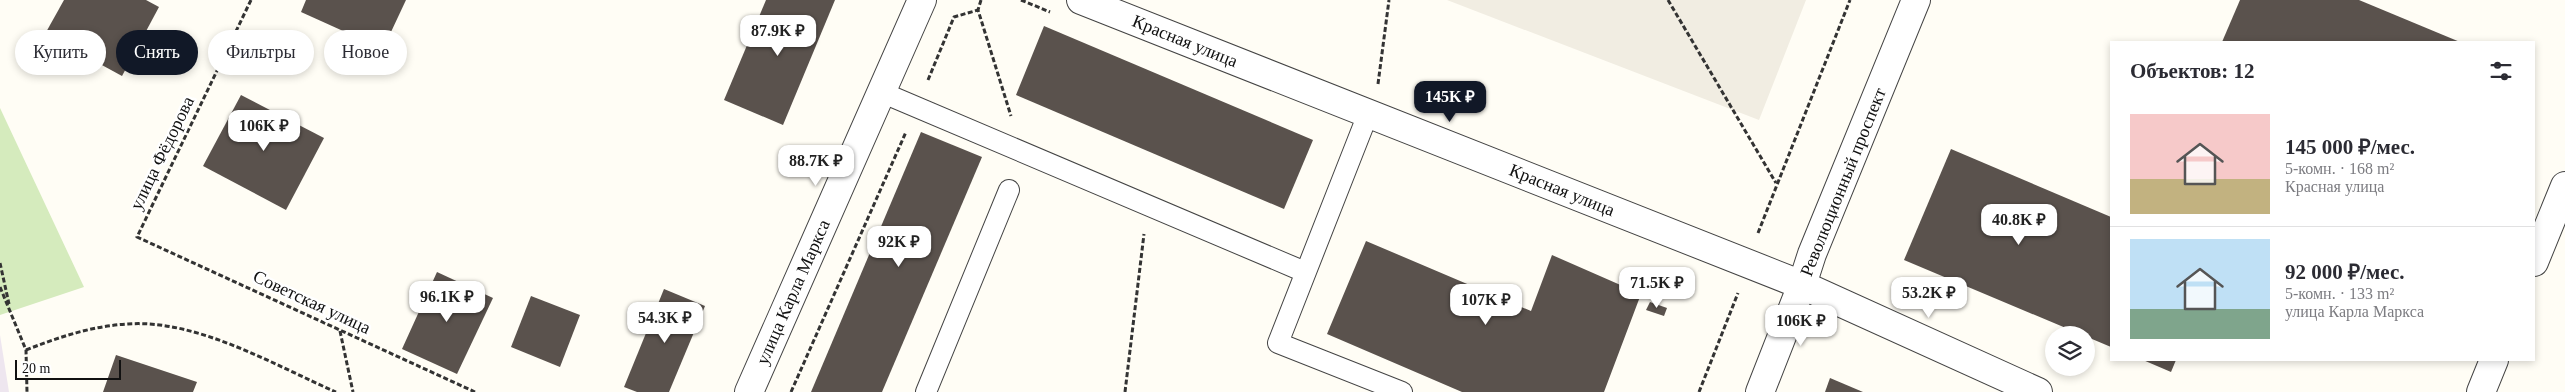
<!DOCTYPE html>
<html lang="ru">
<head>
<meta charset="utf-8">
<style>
	body { margin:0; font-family:Georgia,serif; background:#f7f7f7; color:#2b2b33; height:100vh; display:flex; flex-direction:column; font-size:19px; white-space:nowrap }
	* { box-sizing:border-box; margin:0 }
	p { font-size:16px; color:#7c7c81 }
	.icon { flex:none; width:28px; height:28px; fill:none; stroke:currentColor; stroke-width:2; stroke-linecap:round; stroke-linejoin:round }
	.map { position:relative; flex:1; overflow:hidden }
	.drawer { position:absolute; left:2110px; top:41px; width:425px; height:320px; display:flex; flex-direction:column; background:#fff; border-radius:0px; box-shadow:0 2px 8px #0003 }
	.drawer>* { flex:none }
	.guide { position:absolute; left:15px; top:30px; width:475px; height:45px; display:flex; gap:10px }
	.buttons { position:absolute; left:2045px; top:326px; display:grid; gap:10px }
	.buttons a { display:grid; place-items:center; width:50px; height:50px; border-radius:50%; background:#fff; box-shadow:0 2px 8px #0003; font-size:25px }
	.scale { position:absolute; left:15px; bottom:12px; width:106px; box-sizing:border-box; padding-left:5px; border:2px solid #111; border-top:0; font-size:14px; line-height:18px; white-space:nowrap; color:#111; -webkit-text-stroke:4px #fff; paint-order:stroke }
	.price { position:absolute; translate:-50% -42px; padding:0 11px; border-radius:10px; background:#fff; color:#222; font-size:16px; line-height:32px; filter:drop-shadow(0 1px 2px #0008) }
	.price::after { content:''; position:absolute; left:50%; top:30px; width:15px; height:11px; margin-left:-8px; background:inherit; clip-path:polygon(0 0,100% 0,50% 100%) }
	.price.active { background:#111827; color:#fff }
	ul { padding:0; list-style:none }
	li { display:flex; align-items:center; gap:15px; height:125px; padding:0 20px }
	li+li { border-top:1px solid #e1e1e2 }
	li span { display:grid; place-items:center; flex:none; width:140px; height:100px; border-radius:0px; color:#555 }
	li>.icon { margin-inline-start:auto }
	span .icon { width:60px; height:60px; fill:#fffc; stroke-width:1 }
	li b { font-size:21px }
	h2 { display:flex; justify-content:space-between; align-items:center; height:60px; padding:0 20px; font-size:21px }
	.tag { padding:0 18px; border-radius:22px; background:#fff; box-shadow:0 2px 8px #0003; font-size:18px; line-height:45px }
	.tag.active { background:#111827; color:#fff }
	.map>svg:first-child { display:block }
	.industrial { fill:#eee6ef }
	.green { fill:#d5ebbd }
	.plaza { fill:#f1ede2 }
	.building { fill:#5a524d }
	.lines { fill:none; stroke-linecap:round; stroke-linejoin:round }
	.service-casing { stroke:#444; stroke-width:22 }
	.minor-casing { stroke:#444; stroke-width:30 }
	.path { stroke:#333; stroke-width:3; stroke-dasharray:5 2.5; stroke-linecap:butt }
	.service { stroke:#fff; stroke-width:20 }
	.minor { stroke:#fff; stroke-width:28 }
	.labels { text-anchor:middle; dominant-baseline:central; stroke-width:5; stroke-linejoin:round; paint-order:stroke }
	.street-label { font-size:18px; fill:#111; stroke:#fff }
</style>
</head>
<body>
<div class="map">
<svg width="2565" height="392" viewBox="0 0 2565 392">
	<rect width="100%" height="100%" fill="#fffdf5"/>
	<!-- industrial -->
	<polygon class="industrial" points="0,335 9,392 0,392"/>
	<!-- green -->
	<polygon class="green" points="0,108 84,287 0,315"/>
	<!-- plaza -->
	<polygon class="plaza" points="1447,0 1806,0 1759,120"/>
	<!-- building -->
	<g class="building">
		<polygon points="64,0 146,0 159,7 122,76 45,34"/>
		<polygon points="306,0 406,0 383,49 301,12"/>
		<polygon points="766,0 835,0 783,125 724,100"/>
		<polygon points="2240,0 2359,0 2460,42 2222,42"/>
		<polygon points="1044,26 1313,140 1284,209 1016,95"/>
		<polygon points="241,95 324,138 286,210 203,166"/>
		<polygon points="921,132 982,157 882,392 811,392"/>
		<polygon points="1951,149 2111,217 2111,347 1904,260"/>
		<polygon points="1366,241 1531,311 1552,255 1641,294 1604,392 1462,392 1327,334"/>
		<polygon points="437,272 493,298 457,374 402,349"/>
		<polygon points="664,289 705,306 669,392 637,392 624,387"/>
		<polygon points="531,296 580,315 560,367 511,347"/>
		<polygon points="1650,302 1667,308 1664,316 1646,310"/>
		<polygon points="116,355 197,382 193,392 103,392"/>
		<polygon points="2143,360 2176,360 2171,372"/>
		<polygon points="1830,378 1863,392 1825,392"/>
	</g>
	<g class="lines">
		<!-- service casing -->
		<g class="service-casing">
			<g id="service">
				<polyline points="881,92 1305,272"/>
				<polyline points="1368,114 1278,343 1402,392"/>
				<polyline points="926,392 1009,190"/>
			</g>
		</g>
		<!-- minor casing -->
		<g class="minor-casing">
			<g id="minor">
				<polyline points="1081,0 1802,285 2038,392"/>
				<polyline points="2534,262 2565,186"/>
				<polyline points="749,392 922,0"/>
				<polyline points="1760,392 1802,285 1812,254 1916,0"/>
				<polyline points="2481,392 2494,360"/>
			</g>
		</g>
		<!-- path -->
		<g class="path">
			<polyline points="251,0 137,237 475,392"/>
			<polyline points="981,0 978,10 1011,116"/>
			<polyline points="1021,0 1050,12"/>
			<polyline points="1668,0 1776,183"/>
			<polyline points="928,80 954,17 978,10"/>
			<polyline points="1378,84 1389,0"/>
			<polyline points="1758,233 1850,0"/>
			<polyline points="0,263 9,304"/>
			<polyline points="0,287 26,350 27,392"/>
			<polyline points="340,331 353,392"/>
			<path d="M26,350C59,337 92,326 128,324C197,319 274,365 336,392"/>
			<polyline points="791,392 906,132"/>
			<polyline points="1125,392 1144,234"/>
			<polyline points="1699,392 1738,293"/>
		</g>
		<!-- service -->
		<use href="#service" class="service"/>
		<!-- minor -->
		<use href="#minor" class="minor"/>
	</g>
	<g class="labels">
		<!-- street labels -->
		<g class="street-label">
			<text transform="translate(1185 41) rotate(22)">Красная улица</text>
			<text transform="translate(162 153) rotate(-64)">улица Фёдорова</text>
			<text transform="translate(1843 182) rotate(-68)">Революционный проспект</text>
			<text transform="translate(1562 190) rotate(22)">Красная улица</text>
			<text transform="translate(793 292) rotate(-66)">улица Карла Маркса</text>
			<text transform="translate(312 302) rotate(25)">Советская улица</text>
		</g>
	</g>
</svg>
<div class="buttons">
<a><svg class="icon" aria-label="layers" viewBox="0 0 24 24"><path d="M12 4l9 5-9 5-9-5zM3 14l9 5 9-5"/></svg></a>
</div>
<div class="scale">20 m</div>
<b class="price" style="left:778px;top:57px">87.9K ₽</b>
<b class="price active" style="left:1450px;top:123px">145K ₽</b>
<b class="price" style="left:264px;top:152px">106K ₽</b>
<b class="price" style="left:816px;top:187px">88.7K ₽</b>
<b class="price" style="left:2019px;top:246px">40.8K ₽</b>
<b class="price" style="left:899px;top:268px">92K ₽</b>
<b class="price" style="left:1657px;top:309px">71.5K ₽</b>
<b class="price" style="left:1929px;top:319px">53.2K ₽</b>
<b class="price" style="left:447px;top:323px">96.1K ₽</b>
<b class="price" style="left:1486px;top:326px">107K ₽</b>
<b class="price" style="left:665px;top:344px">54.3K ₽</b>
<b class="price" style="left:1801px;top:347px">106K ₽</b>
<div class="guide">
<a class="tag">Купить</a>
<a class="tag active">Снять</a>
<a class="tag">Фильтры</a>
<a class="tag">Новое</a>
</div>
<section class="drawer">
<h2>Объектов: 12<svg class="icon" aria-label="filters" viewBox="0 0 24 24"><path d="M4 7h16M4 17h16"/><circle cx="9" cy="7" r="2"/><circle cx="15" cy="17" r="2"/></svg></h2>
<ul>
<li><span style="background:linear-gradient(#f6c9c9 65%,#c2b280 0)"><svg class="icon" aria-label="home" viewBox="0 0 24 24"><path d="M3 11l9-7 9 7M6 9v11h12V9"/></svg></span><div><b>145 000 ₽/мес.</b><p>5-комн. · 168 m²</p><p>Красная улица</p></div></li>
<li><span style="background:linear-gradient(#bfe0f5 70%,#7fa58c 0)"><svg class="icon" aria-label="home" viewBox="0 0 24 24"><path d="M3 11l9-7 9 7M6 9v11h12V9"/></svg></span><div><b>92 000 ₽/мес.</b><p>5-комн. · 133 m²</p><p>улица Карла Маркса</p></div></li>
</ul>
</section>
</div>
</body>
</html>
